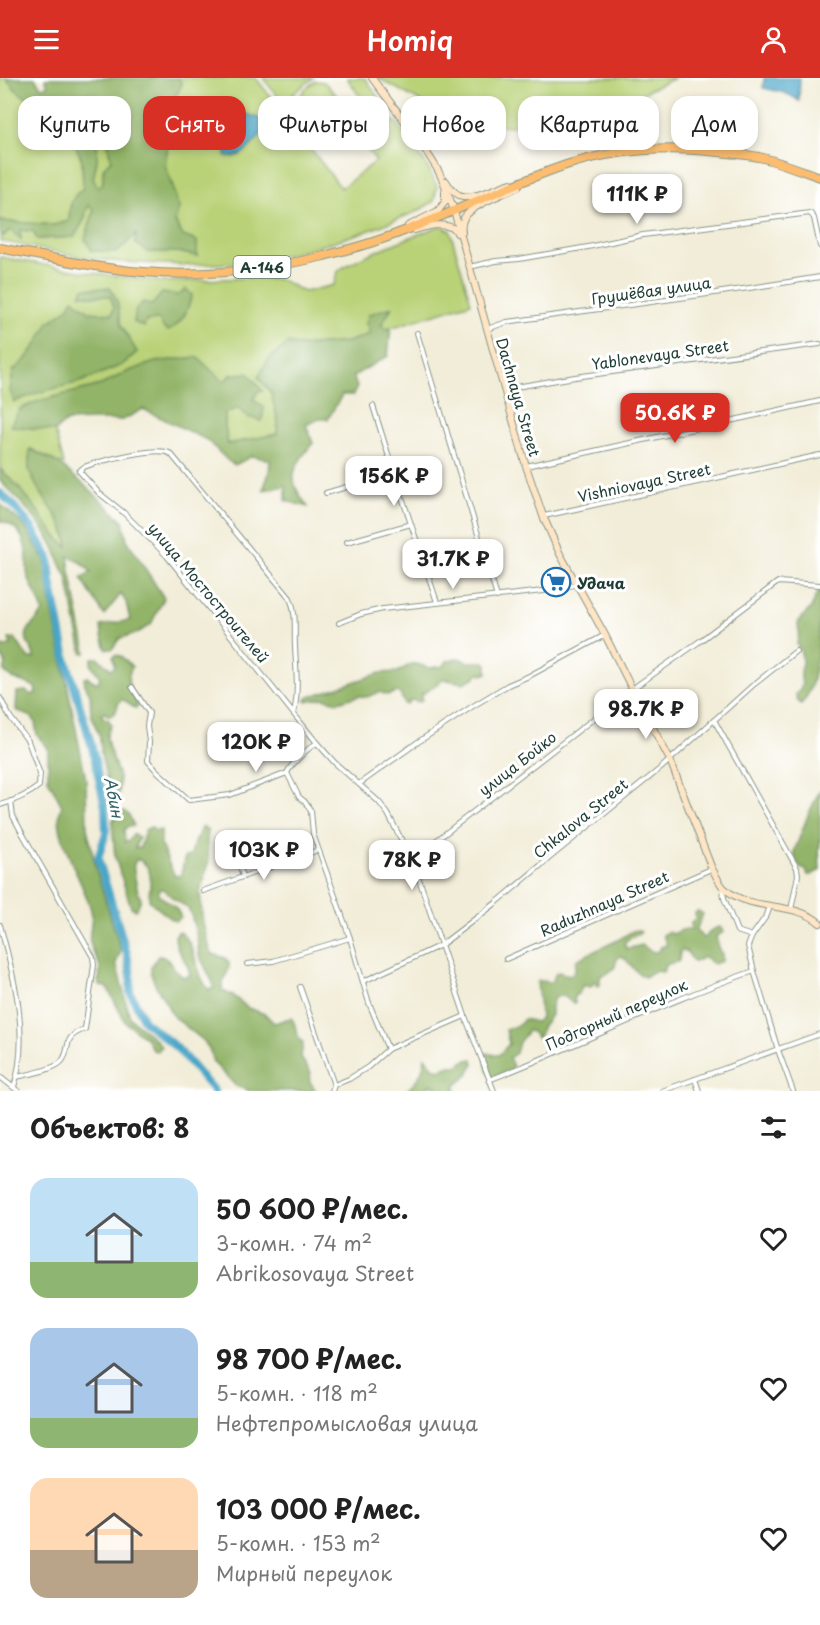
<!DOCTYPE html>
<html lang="ru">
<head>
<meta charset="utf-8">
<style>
	body { margin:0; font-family:"Playpen Sans",sans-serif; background:#f6f6f6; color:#222; height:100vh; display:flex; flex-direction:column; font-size:22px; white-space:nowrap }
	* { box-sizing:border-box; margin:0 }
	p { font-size:20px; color:#767676 }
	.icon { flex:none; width:33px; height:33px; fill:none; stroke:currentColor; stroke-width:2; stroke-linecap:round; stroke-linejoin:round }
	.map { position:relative; height:1013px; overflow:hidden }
	.side { display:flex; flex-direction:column; background:#fff; flex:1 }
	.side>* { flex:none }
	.banner { position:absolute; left:18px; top:18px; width:784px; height:54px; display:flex; gap:12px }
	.price { position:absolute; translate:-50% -51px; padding:0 14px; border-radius:12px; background:#fff; color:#222; font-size:20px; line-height:39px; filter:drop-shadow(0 2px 3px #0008) }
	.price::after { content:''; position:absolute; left:50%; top:36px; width:18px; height:14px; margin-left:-9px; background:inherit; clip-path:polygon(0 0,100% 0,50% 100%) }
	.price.on { background:#d93025; color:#fff }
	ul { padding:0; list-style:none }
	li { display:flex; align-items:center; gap:18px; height:150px; padding:0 30px }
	li span { display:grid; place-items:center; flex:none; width:168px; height:120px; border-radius:18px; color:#555 }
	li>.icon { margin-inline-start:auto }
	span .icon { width:72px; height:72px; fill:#fffc; stroke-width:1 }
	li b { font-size:26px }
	h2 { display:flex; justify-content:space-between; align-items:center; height:72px; padding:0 30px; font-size:26px }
	.pill { padding:0 21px; border-radius:18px; background:#fff; box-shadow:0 3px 9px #0003; font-size:21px; line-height:54px }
	.pill.on { background:#d93025; color:#fff }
	header { display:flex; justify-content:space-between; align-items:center; height:78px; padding:0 30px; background:#d93025; color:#fff; font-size:27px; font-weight:600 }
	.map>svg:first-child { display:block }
	.green { fill:#b9d277; stroke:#6c8856; stroke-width:1.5 }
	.forest { fill:#92b468; stroke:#58784e; stroke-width:1.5; fill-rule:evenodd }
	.water { fill:#4aa6c8; stroke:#34727e; stroke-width:1.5 }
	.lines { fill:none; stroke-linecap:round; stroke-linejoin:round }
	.river { stroke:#4aa6c8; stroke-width:8 }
	.street-casing { stroke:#889586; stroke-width:6 }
	.secondary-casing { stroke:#889586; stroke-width:8 }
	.highway-casing { stroke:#889586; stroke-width:10 }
	.street { stroke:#fff; stroke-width:4 }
	.secondary { stroke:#fee5c5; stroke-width:6 }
	.highway { stroke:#fcbd6f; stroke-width:8 }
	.labels { text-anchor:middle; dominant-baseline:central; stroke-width:6; stroke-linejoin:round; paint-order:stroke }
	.shield { fill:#fff; stroke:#627771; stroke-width:1.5 }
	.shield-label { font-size:14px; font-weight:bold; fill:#1f3d34 }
	.street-label { font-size:15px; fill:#1f3d34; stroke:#fff }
	.poi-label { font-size:15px; font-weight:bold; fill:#1f3d34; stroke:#fff; text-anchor:start }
	.water-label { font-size:16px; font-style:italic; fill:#2e6268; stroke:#fff }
</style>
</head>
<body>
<header><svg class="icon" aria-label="menu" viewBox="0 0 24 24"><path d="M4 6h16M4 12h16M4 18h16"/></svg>Homiq<svg class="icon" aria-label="person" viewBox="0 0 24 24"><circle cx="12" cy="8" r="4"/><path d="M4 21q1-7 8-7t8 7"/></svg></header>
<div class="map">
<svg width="820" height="1013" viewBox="0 0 820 1013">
	<rect width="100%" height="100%" fill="#fff"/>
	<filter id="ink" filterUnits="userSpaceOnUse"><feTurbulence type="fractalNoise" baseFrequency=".0167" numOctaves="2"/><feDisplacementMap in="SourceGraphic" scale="12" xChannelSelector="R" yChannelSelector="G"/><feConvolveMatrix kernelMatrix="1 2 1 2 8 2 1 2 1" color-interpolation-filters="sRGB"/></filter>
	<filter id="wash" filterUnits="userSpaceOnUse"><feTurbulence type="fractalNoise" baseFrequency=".008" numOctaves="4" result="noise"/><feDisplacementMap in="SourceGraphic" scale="24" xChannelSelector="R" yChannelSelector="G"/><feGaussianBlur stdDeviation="1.35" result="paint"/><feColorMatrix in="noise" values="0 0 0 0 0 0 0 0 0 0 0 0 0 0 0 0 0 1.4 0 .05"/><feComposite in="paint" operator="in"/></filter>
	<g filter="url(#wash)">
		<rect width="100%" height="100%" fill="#f2edd8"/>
		<!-- green -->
		<g class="green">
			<path d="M0,0H6L16,12L39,29L56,51L74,64L82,82L83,110C70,121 70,127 69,143L54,147L0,143Z"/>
			<polygon points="178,0 256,0 341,110 376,83 363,65 392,43 396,44 427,88 437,108 434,123 418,133 370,152 307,172 271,181 240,185 186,187 122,184 82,179 0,163 0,155 4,158 10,151 21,160 19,152 33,153 37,161 74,159 84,142 87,127 94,132 91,144 118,174 136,155 148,174 178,174 197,178 183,158 175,143 173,108 165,87 168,65 174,45 173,23 182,6"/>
			<polygon points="263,0 313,0 293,16 297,22 297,28 291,30 283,25"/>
			<polygon points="347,0 365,0 390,37 357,62 349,64 346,60 373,37"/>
			<polygon points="378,0 675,0 597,36 555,50 479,46 430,29"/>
			<polygon points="315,3 324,4 353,35 356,42 343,57 339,58 335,56 313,31 305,26 301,17 305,11"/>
			<polygon points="108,64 109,74 113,82 103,90 103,105 98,111 93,101 97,82 97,66"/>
			<path d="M440,148L450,152L471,225L387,251L381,247L391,230L366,245L371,256L347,264L302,268L271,315L278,343L277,356L228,366L225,349V335L238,330L248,339L253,322L258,313L224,305L196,279L155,284L129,293L101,307L39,323L20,331L47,351L55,353L64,386L58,385L31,371C30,378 27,388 30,394C40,422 65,438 68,470C42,447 27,413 0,391V179L85,194L163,204L247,200L279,201L304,214L334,207C335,203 336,197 338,194C345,183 424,154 440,148Z"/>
		</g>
		<!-- forest -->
		<g class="forest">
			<path d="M6,0H35L41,9L48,8L45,0H178L182,6L173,23L174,45L168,65L165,87L179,130L175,144L183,158L197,163V178L178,174H148L135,165L136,156L118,174L92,173L85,161L94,132L88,127L84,142L74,159L37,161L33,153L20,152L21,161L10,152L3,158L0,155V143L54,147L69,143C70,127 70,121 83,110L82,82L74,64L56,51L39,29L16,12ZM108,64L109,74L112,82C102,88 103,94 103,105L98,110L93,101L97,82V66Z"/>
			<polygon points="84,210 110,210 117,222 121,247 137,274 122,287 80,304 37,315 14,324 10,313 13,293 25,282 37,266 49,244 68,230 73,221 90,234 112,236 114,229 110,218 92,218 80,216"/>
			<path d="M186,211L192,217C187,234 184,243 169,253L164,251L159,242L146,243L144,249L134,244L136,231L143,224L152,227L162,215L179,217Z"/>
			<path d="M392,229L381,247L387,251L391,249L388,278L353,298L357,309L353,317H342L328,341H319L306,347L313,365C291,392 286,400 308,429L286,423V408L263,412L269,395L270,382L252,378L235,387L228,383L207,362L143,331L123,342H92L67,343L55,353L10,348L20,331L39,323L101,307L129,293L155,284L197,279L224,304L230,297L248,295L263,313H258L253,322L264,329L262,343L248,339L238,330L225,335V349L228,366L277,356L278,343L271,315L258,299L268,282L288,265L302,268L347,264L370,256L366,245L369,236Z"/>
			<path d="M30,371L58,385L88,410L123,443L127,462L164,520L151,546L138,555L120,560L112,571H106L102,558L101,548L130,542L126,524L121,516L104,537L81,500L91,494L82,485L68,478L70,493L86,575H82L67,498C60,488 58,477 53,467C41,444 18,421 0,403V391C15,404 29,421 41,437C49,449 56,460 68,469C66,439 39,421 30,394C27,388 30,378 30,371Z"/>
			<path d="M0,426L25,448L45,482L51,524L86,702L87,750L97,794L121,873L116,885L130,940L157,963L161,968L158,973L152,972L147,961L125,944L107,909L100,908L98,903C105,885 93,880 90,864C88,854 94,842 91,832C85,807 49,751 62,728L48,701V670L37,657L35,644L32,639L16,632L17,614L26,613L31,617L36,615L35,609C25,603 11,603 4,593L6,587L4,581L0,579V568L6,569L11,566L9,561L15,560L28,580H34C34,574 32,572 29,567C20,553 36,545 43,534C39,521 32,510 28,498C26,492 27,485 27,479C25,461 19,447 0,443Z"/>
			<path d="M820,512C820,540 820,609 801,626L797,622L796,616L800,612L802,606C798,593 807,580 797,566L799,554L798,548L799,542L811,530L814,524L815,519Z"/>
			<path d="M115,577L121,578L132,589C123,607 133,612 138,628L136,630C129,629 128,621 121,622C114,628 121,632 110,638L105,635L102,636V639L108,641L111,646C110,651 106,656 107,660C109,680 126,699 117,720L115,721L110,717L101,675L100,660L91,637L90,616L85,607L84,600L87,599L95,604H98L100,599L91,586L92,580H98L111,591L115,588L113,579Z"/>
			<polygon points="459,580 467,584 485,584 487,586 487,595 482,597 480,595 477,596 476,599 463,605 443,601 434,609 422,616 422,622 420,624 411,622 407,626 404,626 401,617 397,614 388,617 379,614 367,619 358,618 338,624 323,620 306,623 306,621 309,619 380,595 398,594 411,586 417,586 429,590 444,588 447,583"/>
			<polygon points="820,712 820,767 819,771 820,792 811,797 808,797 806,792 800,790 795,779 794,774 808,737"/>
			<path d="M124,733L129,737L134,748H128L124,752L125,764L130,762L133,756L139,759L135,770H140L145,752L151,749L155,753L161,752C162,758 160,761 161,767C161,768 173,795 175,798L181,797L185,779L191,777C193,766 196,758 203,749L208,752L207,765L209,783L200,815L203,846L210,872L213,876L225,880L229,885C230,895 222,901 222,912L227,915L232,917L248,930L265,936L274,945C280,944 284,941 291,940C299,949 292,955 303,965L301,980L311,995C307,1004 312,1006 316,1013H250L236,1008L213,984L210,973L204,963L174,939L155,906L151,895V889L158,878C172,878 172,894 184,899L190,897C188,881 175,875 175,858L179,853C198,866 194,896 209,912L214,909L212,903L199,877L197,859L191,836L188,830L173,820L164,811H159V817C167,824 177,828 181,839L176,843C170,841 154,827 149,822C149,806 156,789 137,781C136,783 135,784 134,786C132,790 138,817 141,821L136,832L131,829L115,779L112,744L118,734Z"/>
			<path d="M698,833L703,836L696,852L702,859L705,860C709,854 714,850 720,849L724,854L716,858L718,869L722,877V883L714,886L704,879L694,884L687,874L682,872L680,874L679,883C676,886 667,884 665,888C664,890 664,892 663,894L655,893L645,899C631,893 631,883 621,878C616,880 616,884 615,889L608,895L600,898V907L598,908L594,903L591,909L583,907L579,915L574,918L575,925H572L563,917L554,920L551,928V937L542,949L541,955L538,960L532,954L528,953L519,964L516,975L509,980L513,988L512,991L494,999L491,998C487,992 484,982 486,975L496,977H499L509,966L506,952L520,946L524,941L536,944L541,940L537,904L540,903L552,904L556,895L559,894L565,896L571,897L575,892L576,883L578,881L618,862L633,853L639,852L641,854C636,860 628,858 624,866L627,871L642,867L652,874H657L661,869L667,867L663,857L668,854L673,856L682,852L691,851V845L696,840L695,835Z"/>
			<path d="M425,979L433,989L439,992L450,988H457L467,982L473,981L474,987L470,991L468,997L455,1008L456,1013H438L434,1007H429L425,1013H406C417,1004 424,993 425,979Z"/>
		</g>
		<!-- water -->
		<g class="water">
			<path d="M764,0H800L799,23C789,14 775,13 763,10Z"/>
			<path d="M247,36L261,41L264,54C254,64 241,84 226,78V60L238,49Z"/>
		</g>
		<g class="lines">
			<!-- river -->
			<polyline class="river" points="0,415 12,426 32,450 49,480 51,503 66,581 92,669 105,729 106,755 98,780 127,876 131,897 130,914 144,943 177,970 214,1013"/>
		</g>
	</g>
	<g filter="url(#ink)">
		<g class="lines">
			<!-- street casing -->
			<g class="street-casing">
				<g id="street">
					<polyline points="469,189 496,183 519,181 588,169 643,157 810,135 814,140 820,168"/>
					<path d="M487,251L507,244C612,229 716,216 820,199"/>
					<polyline points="417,255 497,519"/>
					<polyline points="504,311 575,299 820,266"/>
					<polyline points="373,328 394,395 437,524"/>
					<polyline points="526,388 820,323"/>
					<polyline points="326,415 394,395"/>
					<polyline points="544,438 820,377"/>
					<polyline points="347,464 411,446"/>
					<polyline points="339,545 361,536 383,531 561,511 577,506"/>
					<path d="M132,609L149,635L147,648L149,664L148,683L156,692L189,722L230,717L287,695C291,686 308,670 317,665"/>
					<path d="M0,620L10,639L28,663L40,696L39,708C28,717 14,723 0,727"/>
					<path d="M294,635C299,613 296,591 295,568C294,552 297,536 290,520L171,376C159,367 100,383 84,389L79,393L99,415L123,434L167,478L317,665L335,685L379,724L388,736L414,786L465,938L494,1013"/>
					<polyline points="714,642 797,790 798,797 791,832"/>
					<polyline points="287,695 299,719 305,724 311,733 313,756 350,860 369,925 388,971"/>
					<polyline points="359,706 418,664 473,628 508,607 529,598 605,557"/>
					<path d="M11,723L13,738L21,753L93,879L94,887L85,951C61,959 72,970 62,983C55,992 28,996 17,999"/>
					<polyline points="231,758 243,799"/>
					<polyline points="414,786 429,768 632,611 700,563 778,504 820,507"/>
					<polyline points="723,810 724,820 737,853 752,858 748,868 754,893 778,972 793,1013"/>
					<polyline points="203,813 318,772"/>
					<path d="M0,847C14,898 30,957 14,1009"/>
					<polyline points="752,858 767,837 770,828"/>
					<polyline points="506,881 711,791"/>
					<polyline points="247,886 273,883 350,860"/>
					<polyline points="364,903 441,867 496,825 553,777 661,690 752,608 796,573"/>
					<polyline points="300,909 334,1007"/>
					<polyline points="0,999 18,1013"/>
					<polyline points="695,1001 699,1013"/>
					<path d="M489,1002C578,968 663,924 754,893"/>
					<polyline points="334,1007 349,1001 368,989 388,971 465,938"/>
					<polyline points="332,1013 334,1007"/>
					<polyline points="662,1013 820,956"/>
				</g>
			</g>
			<!-- secondary casing -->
			<g class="secondary-casing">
				<g id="secondary">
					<path d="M372,0C393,29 417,57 436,89C444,102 449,118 454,133L504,311L526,388L543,438L560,476L605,557L632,611L670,682L712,791C716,797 719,805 724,810C750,835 794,822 820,845"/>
					<path d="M446,103C449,108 453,114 459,117C472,123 498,109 511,105"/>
					<polyline points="408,148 438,133 445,124 445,113"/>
					<path d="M415,152C428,148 442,144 455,151L457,155"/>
					<path d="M462,154C461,149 462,144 464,140C472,127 503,116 518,109"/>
				</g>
			</g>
			<!-- highway casing -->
			<g class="highway-casing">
				<path id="highway" d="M0,170C48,179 95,190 143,194C203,199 265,192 324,178C341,173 359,169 376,163C441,142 501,109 566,87C618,70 674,68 728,75C738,76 749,77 759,79C780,84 800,92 820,99"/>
			</g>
			<!-- street -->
			<use href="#street" class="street"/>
			<!-- secondary -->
			<use href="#secondary" class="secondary"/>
			<!-- highway -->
			<use href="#highway" class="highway"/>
		</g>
	</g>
	<!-- icons -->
	<defs>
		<g id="supermarket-ring" transform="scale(1.5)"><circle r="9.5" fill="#fff" stroke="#1f6fb2" stroke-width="1.5"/><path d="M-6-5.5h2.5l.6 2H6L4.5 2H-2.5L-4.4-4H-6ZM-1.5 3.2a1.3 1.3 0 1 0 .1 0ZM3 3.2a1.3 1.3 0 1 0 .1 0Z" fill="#1f6fb2"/></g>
	</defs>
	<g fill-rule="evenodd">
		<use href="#supermarket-ring" x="556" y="504"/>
	</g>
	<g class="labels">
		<!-- shield labels -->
		<rect class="shield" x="233.5" y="178" width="57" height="22" rx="4.5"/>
		<g class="shield-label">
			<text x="262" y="189">А-146</text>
		</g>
		<!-- street labels -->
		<g class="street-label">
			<text transform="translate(651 212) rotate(-8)">Грушёвая улица</text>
			<text transform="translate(660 276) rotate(-8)">Yablonevaya Street</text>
			<text transform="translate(519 319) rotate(74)">Dachnaya Street</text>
			<text transform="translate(644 404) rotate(-12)">Vishniovaya Street</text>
			<text transform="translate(209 514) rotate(50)">улица Мостостроителей</text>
			<text transform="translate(517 685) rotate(-38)">улица Бойко</text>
			<text transform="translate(580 740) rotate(-39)">Chkalova Street</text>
			<text transform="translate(604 825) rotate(-24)">Raduzhnaya Street</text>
			<text transform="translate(616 936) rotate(-24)">Подгорный переулок</text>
		</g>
		<!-- poi labels -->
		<g class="poi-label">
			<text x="577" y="504">Удача</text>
		</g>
		<!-- water labels -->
		<g class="water-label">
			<text transform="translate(115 719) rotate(79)">Абин</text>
		</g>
	</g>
</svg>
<b class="price" style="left:637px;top:147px">111K ₽</b>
<b class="price on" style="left:675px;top:366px">50.6K ₽</b>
<b class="price" style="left:394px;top:429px">156K ₽</b>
<b class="price" style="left:453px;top:512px">31.7K ₽</b>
<b class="price" style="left:646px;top:662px">98.7K ₽</b>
<b class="price" style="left:256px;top:695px">120K ₽</b>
<b class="price" style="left:264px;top:803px">103K ₽</b>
<b class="price" style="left:412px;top:813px">78K ₽</b>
<div class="banner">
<a class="pill">Купить</a>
<a class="pill on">Снять</a>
<a class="pill">Фильтры</a>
<a class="pill">Новое</a>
<a class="pill">Квартира</a>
<a class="pill">Дом</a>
</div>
</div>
<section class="side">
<h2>Объектов: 8<svg class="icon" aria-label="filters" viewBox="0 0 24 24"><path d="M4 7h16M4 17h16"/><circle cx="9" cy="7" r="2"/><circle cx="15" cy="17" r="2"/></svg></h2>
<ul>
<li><span style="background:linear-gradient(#bfe0f5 70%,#8fb573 0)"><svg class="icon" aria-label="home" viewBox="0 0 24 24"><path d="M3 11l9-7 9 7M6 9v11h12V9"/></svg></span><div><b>50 600 ₽/мес.</b><p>3-комн. · 74 m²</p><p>Abrikosovaya Street</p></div><svg class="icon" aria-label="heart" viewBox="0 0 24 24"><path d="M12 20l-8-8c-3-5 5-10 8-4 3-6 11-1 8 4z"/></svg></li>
<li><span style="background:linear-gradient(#a9c7e8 75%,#8fb573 0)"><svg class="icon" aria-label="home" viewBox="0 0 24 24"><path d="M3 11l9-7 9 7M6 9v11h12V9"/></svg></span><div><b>98 700 ₽/мес.</b><p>5-комн. · 118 m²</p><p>Нефтепромысловая улица</p></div><svg class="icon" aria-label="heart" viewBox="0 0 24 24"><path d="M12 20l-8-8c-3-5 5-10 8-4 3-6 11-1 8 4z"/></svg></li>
<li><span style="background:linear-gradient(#ffd9b3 60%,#b9a48a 0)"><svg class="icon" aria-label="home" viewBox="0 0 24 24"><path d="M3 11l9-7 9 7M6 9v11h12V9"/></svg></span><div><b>103 000 ₽/мес.</b><p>5-комн. · 153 m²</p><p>Мирный переулок</p></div><svg class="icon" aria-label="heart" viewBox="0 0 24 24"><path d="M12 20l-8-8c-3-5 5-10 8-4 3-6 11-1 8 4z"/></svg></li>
</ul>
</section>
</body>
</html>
